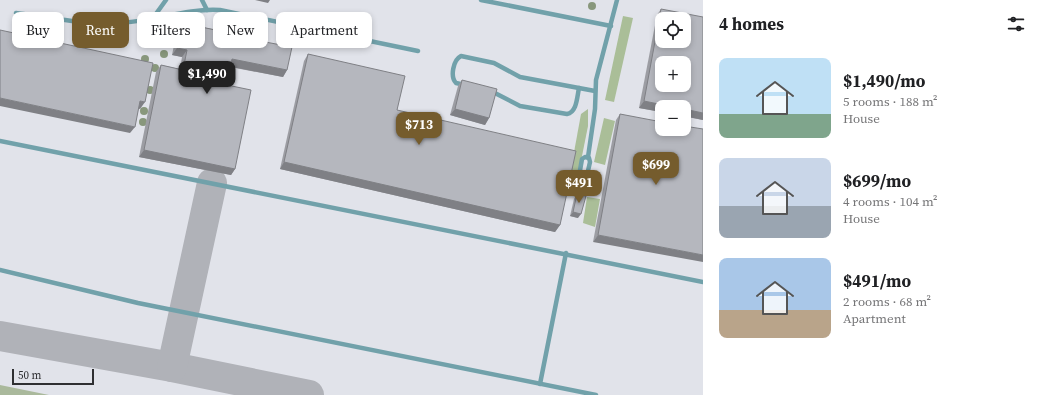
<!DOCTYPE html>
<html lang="en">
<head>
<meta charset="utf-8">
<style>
	body { margin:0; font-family:"Source Serif 4",serif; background:#f6f6f6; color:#202124; height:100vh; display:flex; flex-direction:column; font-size:15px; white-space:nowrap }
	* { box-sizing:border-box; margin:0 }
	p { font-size:13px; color:#757577 }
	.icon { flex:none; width:22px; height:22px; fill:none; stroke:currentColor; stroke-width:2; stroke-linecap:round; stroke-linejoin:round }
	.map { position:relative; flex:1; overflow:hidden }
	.drawer { display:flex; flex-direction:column; background:#fff; width:340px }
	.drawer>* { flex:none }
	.hud { position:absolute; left:12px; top:12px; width:380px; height:36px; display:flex; gap:8px }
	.tools { position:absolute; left:655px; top:12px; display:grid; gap:8px }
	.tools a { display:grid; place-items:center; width:36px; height:36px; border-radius:8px; background:#fff; box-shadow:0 2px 6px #0003; font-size:20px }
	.scale { position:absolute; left:12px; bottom:10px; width:82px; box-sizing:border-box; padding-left:4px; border:2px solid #2e2f32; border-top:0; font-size:11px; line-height:14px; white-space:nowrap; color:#2e2f32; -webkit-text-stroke:3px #e1e3ea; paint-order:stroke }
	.price { position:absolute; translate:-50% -34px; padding:0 9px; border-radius:8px; background:#755c2d; color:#fff; font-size:13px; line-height:26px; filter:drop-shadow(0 1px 2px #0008) }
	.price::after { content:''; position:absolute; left:50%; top:24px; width:12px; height:9px; margin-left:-6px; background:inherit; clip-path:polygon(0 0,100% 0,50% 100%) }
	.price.on { background:#222; color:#fff }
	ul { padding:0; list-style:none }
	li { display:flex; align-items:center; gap:12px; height:100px; padding:0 16px }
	li span { display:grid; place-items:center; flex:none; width:112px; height:80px; border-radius:8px; color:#555 }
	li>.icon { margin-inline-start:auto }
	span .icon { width:48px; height:48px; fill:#fffc; stroke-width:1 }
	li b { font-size:17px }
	h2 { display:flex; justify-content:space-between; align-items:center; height:48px; padding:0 16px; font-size:17px }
	.tag { padding:0 14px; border-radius:8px; background:#fff; box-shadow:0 2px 6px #0003; font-size:14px; line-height:36px }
	.tag.on { background:#755c2d; color:#fff }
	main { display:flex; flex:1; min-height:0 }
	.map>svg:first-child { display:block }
	.green { fill:#aab99c }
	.forest { fill:#aabe98 }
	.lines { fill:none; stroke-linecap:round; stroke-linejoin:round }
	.taxiway { stroke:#b0b2b8; stroke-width:30 }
	.lane { stroke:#71a1aa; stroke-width:4.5 }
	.tree { fill:#88977c }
	.wall { fill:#9c9da3 }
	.shaded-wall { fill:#7f8085 }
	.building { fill:#b5b7be; stroke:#7f8085; fill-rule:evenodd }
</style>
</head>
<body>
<main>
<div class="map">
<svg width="703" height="395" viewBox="0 0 703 395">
	<rect width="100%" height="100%" fill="#e1e3ea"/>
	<!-- green -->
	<polygon class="green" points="0,385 49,395 0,395"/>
	<!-- forest -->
	<g class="forest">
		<polygon points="623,16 633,18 614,102 605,100"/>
		<polygon points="588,109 588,126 574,196 566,196 581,114"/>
		<polygon points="604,118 615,121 605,165 594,162"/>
		<polygon points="587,197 600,199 595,227 583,223"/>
	</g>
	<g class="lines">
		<!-- taxiway -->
		<g class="taxiway">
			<polyline points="0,336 172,367 309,395"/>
			<polyline points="172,367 212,183"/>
		</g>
		<!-- lane -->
		<g class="lane">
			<polyline points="202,0 207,10"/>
			<polyline points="481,0 611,26"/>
			<path d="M16,13C49,17 84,25 117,23C153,22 184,8 220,10L418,51"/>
			<polyline points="153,18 166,0"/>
			<path d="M465,85L456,83C450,77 453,60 461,56L494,63L520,77L595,91"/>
			<path d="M491,91L520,106L567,114C577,112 577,97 579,88"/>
			<polyline points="0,141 703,282"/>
			<polygon points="585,157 589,158 590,162 583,193 578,196 576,193 582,159"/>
			<polyline points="588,157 595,109 596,80 617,0"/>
			<polyline points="0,270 138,303 596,395"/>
			<polyline points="540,384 566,253"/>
		</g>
	</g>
	<!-- trees -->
	<g class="tree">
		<circle cx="592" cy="6" r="4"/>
		<circle cx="173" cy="33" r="4"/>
		<circle cx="163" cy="39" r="4"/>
		<circle cx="164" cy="54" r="4"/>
		<circle cx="145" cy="59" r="4"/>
		<circle cx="155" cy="68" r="4"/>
		<circle cx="150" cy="90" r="4"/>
		<circle cx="144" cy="111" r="4"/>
		<circle cx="143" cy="122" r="4"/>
	</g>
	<!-- wall -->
	<g class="wall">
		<polygon points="661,9 703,120 639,108 657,15"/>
		<polygon points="228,16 244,38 287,70 283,77 230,67 227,85 235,169 231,175 139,157 156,72 161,65 180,69 182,57 172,55 177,30 182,23 222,31 224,22"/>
		<polygon points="308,54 397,110 560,225 555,232 280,169 304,61"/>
		<polygon points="462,80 489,118 485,125 450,115 458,86"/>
		<polygon points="620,114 684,129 593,242 616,120"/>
		<polygon points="577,194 578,218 570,216 574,199"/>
	</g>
	<!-- shaded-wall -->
	<g class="shaded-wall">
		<polygon points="255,0 270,0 268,3"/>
		<polygon points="177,48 187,50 182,57 172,55"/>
		<polygon points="232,59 287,70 283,77 227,66"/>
		<polygon points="0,98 135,127 130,133 0,106"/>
		<polygon points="140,101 145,102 140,109 136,108"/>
		<polygon points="644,101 673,107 662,107 662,112 639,108"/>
		<polygon points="455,109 489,118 485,125 450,115"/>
		<polygon points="684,109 703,113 703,120 684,116"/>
		<polygon points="144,150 235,169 231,175 139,157"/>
		<polygon points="284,162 560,225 555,232 280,169"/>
		<polygon points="573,212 581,214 578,218 570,216"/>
		<polygon points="598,235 703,255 703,262 593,242"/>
	</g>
	<!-- building -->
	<g class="building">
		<path d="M661,9L703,17V113L684,109V107H673L644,101ZM662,19H684V41H662ZM662,63H684V85H662Z"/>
		<polygon points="228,16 248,19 244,38 292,47 287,70 232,59 227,85 251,90 235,169 144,150 161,65 183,70 187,50 177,48 182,23 225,32"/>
		<polygon points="0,30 153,63 145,102 140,101 135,127 0,98"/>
		<polygon points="308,54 405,76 397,110 576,151 560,225 284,162"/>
		<polygon points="462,80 497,89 489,118 455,109"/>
		<polygon points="620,114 662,122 662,129 684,129 684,126 703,129 703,255 598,235"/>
		<polygon points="577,194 586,196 581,214 573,212"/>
	</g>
</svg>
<div class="tools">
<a><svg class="icon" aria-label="locate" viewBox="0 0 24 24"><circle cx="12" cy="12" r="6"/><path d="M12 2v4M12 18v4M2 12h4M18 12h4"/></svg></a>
<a>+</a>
<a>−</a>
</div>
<div class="scale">50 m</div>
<b class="price on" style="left:207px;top:95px">$1,490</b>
<b class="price" style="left:419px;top:146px">$713</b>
<b class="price" style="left:656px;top:186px">$699</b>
<b class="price" style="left:579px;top:204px">$491</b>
<div class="hud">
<a class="tag">Buy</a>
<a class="tag on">Rent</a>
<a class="tag">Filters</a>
<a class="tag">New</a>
<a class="tag">Apartment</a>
</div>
</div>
<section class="drawer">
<h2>4 homes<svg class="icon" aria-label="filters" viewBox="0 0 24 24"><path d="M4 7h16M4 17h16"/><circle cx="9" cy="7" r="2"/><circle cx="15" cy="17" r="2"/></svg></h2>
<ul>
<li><span style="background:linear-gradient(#bfe0f5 70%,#7fa58c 0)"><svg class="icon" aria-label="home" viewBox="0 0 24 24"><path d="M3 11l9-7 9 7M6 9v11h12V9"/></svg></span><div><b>$1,490/mo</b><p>5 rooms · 188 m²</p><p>House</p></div></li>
<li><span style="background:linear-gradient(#c9d6e8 60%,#9aa5b1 0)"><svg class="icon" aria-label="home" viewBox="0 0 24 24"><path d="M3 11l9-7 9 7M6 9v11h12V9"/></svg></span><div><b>$699/mo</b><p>4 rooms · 104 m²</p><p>House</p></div></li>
<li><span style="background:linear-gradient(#a9c7e8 65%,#b9a48a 0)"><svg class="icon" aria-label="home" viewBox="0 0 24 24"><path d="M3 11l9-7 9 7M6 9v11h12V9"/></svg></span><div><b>$491/mo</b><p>2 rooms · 68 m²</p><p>Apartment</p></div></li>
</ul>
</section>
</main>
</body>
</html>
